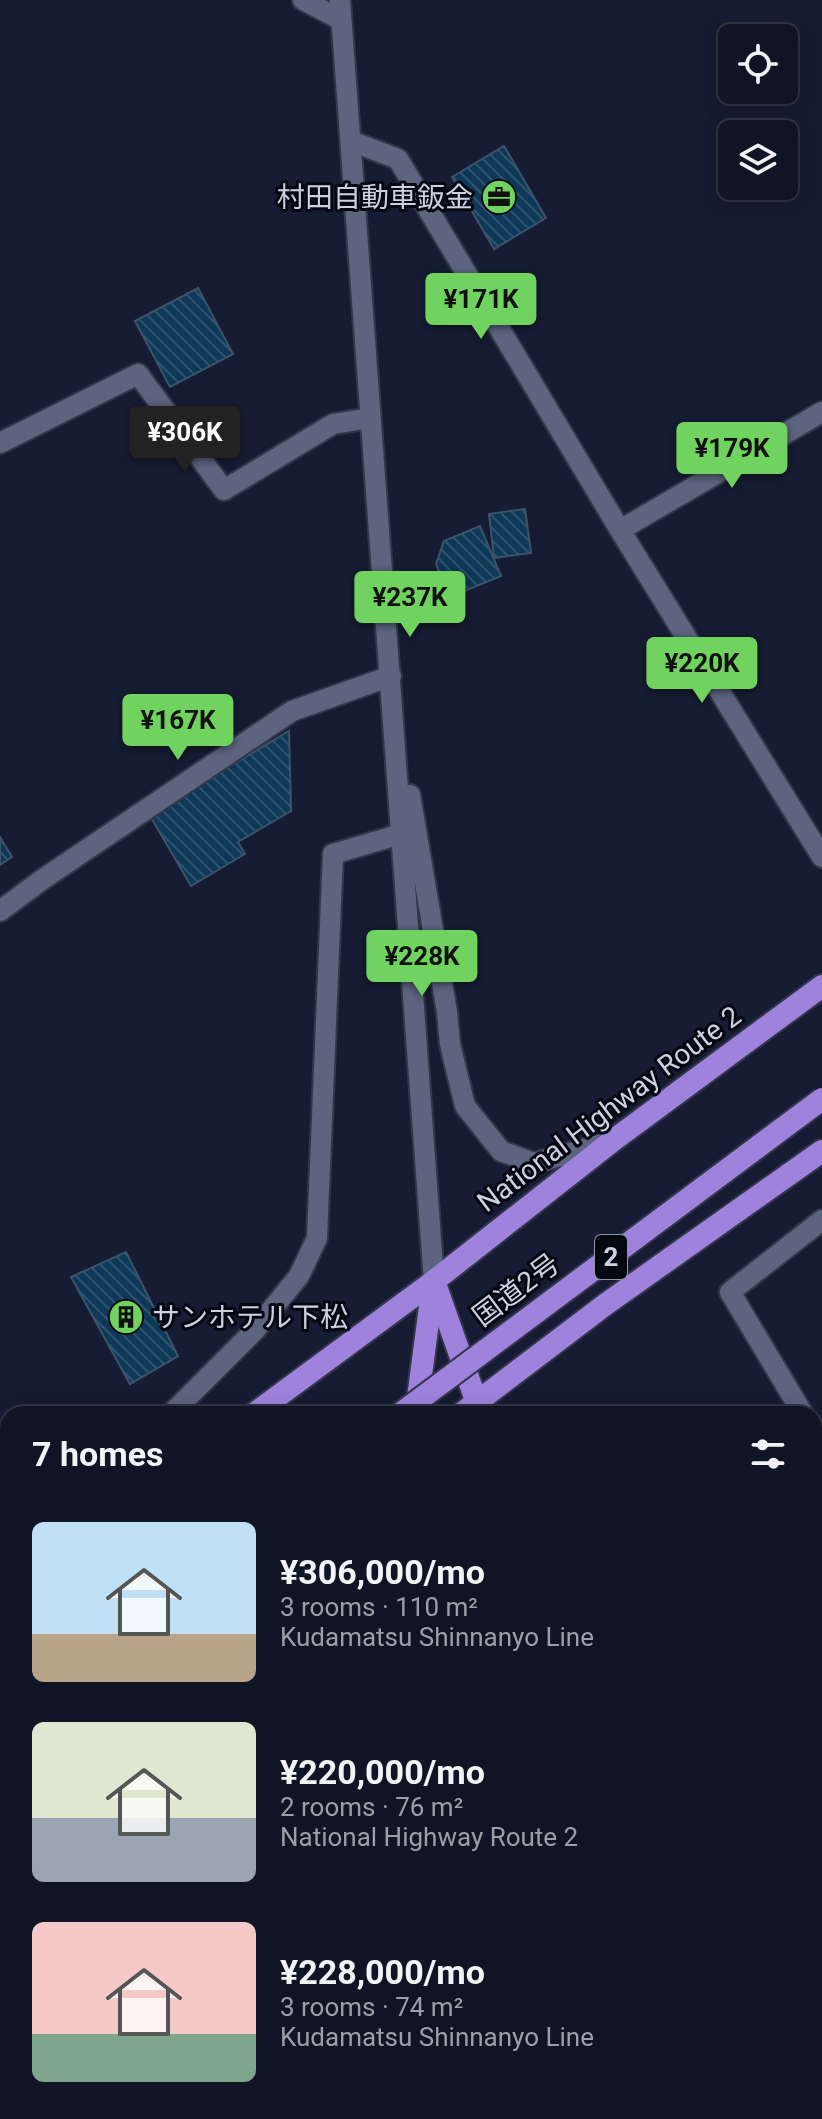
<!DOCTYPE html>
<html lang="en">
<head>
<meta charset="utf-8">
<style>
	body { margin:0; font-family:Roboto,"Noto Sans JP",sans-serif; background:#1e2232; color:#f1f3f6; height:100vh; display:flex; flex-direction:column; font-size:30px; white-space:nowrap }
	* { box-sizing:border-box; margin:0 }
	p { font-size:26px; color:#9c9fa7 }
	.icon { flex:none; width:44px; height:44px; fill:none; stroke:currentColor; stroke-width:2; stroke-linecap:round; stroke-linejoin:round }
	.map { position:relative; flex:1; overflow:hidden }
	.details { position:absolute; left:0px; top:1406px; width:822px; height:714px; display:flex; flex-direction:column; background:#101526; border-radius:24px 24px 0 0; box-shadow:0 4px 20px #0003,0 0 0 2px #303443 }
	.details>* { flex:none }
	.controls { position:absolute; left:718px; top:24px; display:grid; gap:16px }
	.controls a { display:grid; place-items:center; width:80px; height:80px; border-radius:12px; background:#101526; box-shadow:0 4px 20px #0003,0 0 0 2px #303443; font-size:40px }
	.price { position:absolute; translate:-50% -68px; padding:0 18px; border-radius:8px; background:#70d35f; color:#111; font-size:26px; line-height:52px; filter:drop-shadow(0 2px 4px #0008) }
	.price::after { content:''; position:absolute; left:50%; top:48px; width:24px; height:18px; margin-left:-12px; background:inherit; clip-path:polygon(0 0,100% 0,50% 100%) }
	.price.selected { background:#222; color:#fff }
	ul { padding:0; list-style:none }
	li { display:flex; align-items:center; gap:24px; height:200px; padding:0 32px }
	li span { display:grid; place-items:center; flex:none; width:224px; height:160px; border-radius:12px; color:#555 }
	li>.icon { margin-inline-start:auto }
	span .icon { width:96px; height:96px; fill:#fffc; stroke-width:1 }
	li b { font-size:34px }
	h2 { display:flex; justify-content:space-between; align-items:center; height:96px; padding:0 32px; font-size:34px }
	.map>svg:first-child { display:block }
	.building { fill:url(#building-back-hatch); stroke:#3c546a; stroke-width:2 }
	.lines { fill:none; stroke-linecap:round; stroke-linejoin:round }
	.minor-casing { stroke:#34374a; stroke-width:24 }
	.secondary-casing { stroke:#34374a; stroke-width:24 }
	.trunk-casing { stroke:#34374a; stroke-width:26 }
	.minor { stroke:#5c6480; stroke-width:20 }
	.secondary { stroke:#5c6480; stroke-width:20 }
	.trunk { stroke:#9e82dd; stroke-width:22 }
	.trunk-bridge-casing { stroke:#34374a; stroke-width:26; stroke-linecap:butt }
	.trunk-bridge { stroke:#9e82dd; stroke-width:22 }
	.labels { text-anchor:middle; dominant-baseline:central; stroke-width:6; stroke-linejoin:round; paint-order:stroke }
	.shield { fill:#050711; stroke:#9094a3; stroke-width:2 }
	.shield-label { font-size:26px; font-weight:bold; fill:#ccd1e2 }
	.poi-label { font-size:28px; fill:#ccd1e2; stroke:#050711; text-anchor:end }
	.street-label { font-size:28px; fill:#ccd1e2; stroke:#050711 }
</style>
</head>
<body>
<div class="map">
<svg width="822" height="2119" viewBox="0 0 822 2119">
	<defs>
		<pattern id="building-back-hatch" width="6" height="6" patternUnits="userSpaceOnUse" patternTransform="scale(2)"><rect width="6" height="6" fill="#0d3858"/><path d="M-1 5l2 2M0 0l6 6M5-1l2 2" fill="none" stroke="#2f5470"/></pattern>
	</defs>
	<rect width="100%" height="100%" fill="#161c33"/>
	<!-- building -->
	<g class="building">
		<polygon points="504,146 546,218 494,249 452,177"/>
		<polygon points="198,288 233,354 170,387 135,321"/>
		<polygon points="525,509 531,553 494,558 489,514"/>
		<polygon points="480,526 501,576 438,602 429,580 441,576 436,564 444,541"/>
		<polygon points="289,731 291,811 238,842 245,854 191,886 149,814"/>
		<polygon points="0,837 12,857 0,865"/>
		<polygon points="126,1252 178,1356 130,1384 71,1277"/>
		<polygon points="8,1956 8,1987 0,1973 0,1961"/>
		<polygon points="814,2100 822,2113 822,2119 660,2119 671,2112 814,2112"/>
	</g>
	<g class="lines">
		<!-- minor casing -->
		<g class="minor-casing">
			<g id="minor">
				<polyline points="303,0 341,20"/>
				<polyline points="351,141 398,159 620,530 822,857"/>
				<polyline points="0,443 138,374 224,490 333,424 370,418"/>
				<polyline points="620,530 822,412"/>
				<polyline points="0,911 43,879 292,711 391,676"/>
				<polyline points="171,1414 256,1329 299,1276 317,1238 333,854 401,834"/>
				<polyline points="803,1414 730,1292 822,1220"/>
				<polyline points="814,1433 822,1447"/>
			</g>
		</g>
		<!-- secondary casing -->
		<g class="secondary-casing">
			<g id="secondary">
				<polyline points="340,0 434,1281"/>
				<polyline points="410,795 447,1012 450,1044 465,1106 501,1151 534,1163 610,1142"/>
			</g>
		</g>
		<!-- trunk casing -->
		<g class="trunk-casing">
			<g id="trunk">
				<polyline points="434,1281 477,1403 478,1414"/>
				<polyline points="416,1413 433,1284"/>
				<polyline points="254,1414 434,1281 611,1142 822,986"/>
				<polyline points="461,1414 606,1304 822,1151"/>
				<polyline points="0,1605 8,1599"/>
				<polyline points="0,1715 8,1709"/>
				<polyline points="0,1758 8,1751"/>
				<polyline points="457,2112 458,2119"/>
				<polyline points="533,2112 533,2119"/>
			</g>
		</g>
		<!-- minor -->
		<use href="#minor" class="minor"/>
		<!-- secondary -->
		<use href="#secondary" class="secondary"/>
		<!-- trunk -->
		<use href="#trunk" class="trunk"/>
		<!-- trunk-bridge casing -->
		<g class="trunk-bridge-casing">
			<polyline id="trunk-bridge" points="400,1414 822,1099"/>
		</g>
		<!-- trunk-bridge -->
		<use href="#trunk-bridge" class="trunk-bridge"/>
	</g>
	<!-- icons -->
	<defs>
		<g id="office-disc" transform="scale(1.8)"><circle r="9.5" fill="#70d35f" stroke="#050711"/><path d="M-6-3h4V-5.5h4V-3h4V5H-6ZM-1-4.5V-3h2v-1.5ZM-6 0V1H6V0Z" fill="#111"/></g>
		<g id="building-disc" transform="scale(1.8)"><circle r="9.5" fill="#70d35f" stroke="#050711"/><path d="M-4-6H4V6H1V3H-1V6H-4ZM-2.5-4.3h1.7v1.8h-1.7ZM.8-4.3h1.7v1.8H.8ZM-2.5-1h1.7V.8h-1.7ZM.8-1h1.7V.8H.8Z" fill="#111"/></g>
	</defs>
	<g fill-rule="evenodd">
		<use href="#office-disc" x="499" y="197"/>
		<use href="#building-disc" x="126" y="1317"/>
	</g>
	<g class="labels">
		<!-- shield labels -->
		<rect class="shield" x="595" y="1235" width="32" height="44" rx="6"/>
		<g class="shield-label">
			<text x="611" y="1257">2</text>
		</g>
		<!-- poi labels -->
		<g class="poi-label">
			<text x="473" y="197">村田自動車鈑金</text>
			<text x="152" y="1317" text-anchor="start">サンホテル下松</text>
		</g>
		<!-- street labels -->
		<g class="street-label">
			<text transform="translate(609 1109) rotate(-37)">National Highway Route 2</text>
			<text transform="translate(516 1290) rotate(-37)">国道2号</text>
		</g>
	</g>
</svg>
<div class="controls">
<a><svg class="icon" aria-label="locate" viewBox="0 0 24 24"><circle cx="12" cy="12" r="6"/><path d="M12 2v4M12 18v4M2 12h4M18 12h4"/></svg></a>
<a><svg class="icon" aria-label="layers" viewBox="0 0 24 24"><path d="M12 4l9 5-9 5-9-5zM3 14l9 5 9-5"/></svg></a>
</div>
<b class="price" style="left:481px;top:341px">¥171K</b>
<b class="price selected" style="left:185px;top:474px">¥306K</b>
<b class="price" style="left:732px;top:490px">¥179K</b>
<b class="price" style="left:410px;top:639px">¥237K</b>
<b class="price" style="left:702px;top:705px">¥220K</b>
<b class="price" style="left:178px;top:762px">¥167K</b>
<b class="price" style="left:422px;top:998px">¥228K</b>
<section class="details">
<h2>7 homes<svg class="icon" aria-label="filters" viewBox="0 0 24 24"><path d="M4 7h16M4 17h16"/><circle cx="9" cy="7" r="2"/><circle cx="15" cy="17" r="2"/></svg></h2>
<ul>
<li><span style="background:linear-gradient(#bfe0f5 70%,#b9a48a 0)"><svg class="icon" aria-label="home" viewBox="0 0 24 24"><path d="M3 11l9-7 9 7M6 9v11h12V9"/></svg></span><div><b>¥306,000/mo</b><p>3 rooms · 110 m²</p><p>Kudamatsu Shinnanyo Line</p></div></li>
<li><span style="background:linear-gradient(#dfe7d0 60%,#9aa5b1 0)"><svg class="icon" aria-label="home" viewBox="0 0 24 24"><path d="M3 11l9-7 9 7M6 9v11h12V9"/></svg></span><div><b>¥220,000/mo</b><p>2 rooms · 76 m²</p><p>National Highway Route 2</p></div></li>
<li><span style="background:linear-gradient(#f6c9c9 70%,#7fa58c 0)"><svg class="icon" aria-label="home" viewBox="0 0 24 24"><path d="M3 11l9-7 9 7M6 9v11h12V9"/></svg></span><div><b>¥228,000/mo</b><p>3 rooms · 74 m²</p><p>Kudamatsu Shinnanyo Line</p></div></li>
</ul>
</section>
</div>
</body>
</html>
